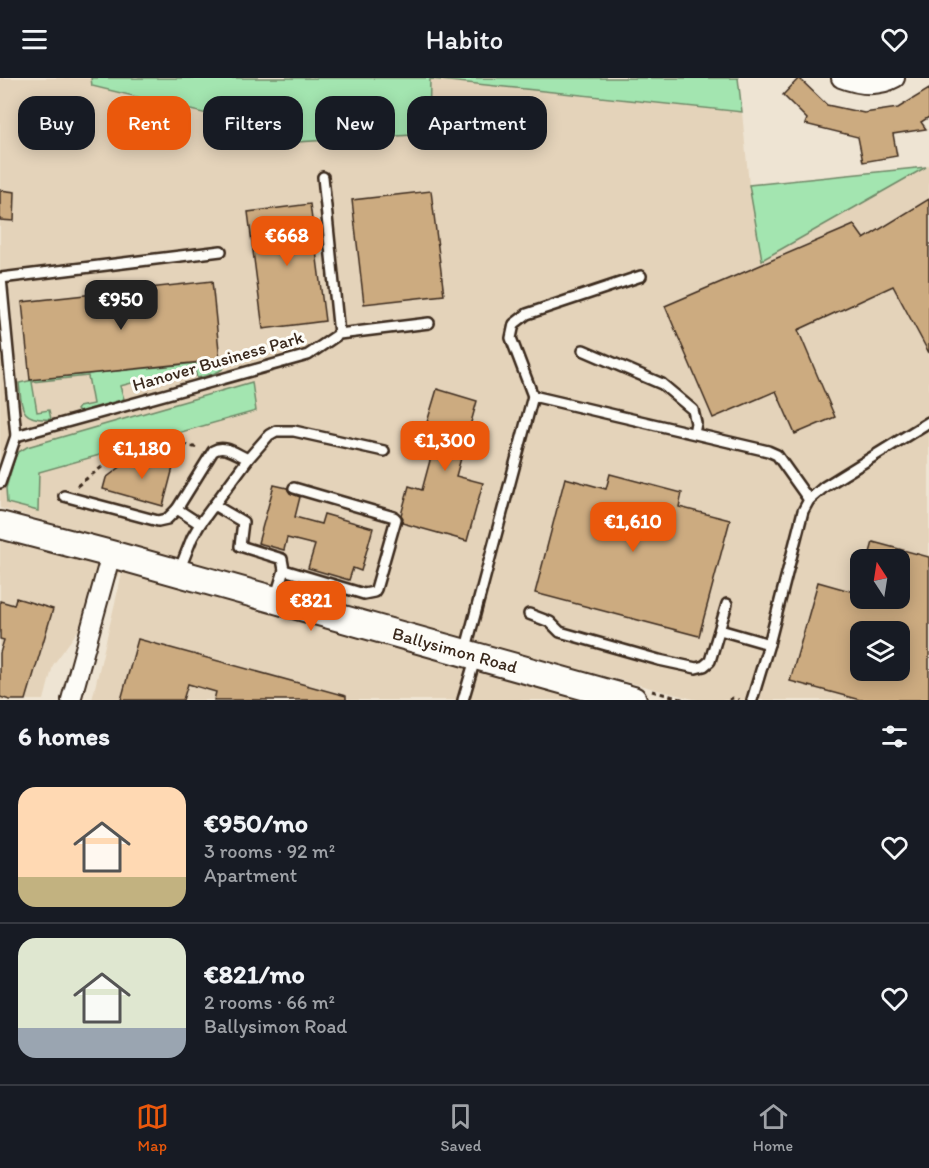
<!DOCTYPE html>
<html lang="en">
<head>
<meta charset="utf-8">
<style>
	body { margin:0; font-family:Itim,sans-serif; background:#20242c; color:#f1f3f6; height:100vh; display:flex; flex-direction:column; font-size:22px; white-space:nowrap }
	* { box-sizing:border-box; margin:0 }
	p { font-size:20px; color:#9ea1a6 }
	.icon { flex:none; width:33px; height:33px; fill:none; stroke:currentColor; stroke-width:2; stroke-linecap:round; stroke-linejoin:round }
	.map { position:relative; height:622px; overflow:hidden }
	.details { display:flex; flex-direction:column; background:#171b24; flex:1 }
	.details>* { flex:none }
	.hud { position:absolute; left:18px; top:18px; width:600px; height:54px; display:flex; gap:12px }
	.needle { width:39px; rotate:348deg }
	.tools { position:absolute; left:850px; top:471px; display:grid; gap:12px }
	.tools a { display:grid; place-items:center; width:60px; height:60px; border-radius:12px; background:#171b24; box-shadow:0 3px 15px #0003; font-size:30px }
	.price { position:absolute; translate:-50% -51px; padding:0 14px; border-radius:12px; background:#ea580c; color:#fff; font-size:20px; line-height:39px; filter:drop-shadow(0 2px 3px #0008) }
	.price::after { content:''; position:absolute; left:50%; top:36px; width:18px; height:14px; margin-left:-9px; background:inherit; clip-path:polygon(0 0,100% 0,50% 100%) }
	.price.current { background:#222; color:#fff }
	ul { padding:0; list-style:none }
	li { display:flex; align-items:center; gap:18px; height:150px; padding:0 18px }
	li+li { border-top:2px solid #363941 }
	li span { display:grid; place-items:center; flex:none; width:168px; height:120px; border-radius:18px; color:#555 }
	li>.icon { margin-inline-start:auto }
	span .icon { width:72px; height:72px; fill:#fffc; stroke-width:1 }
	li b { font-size:26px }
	h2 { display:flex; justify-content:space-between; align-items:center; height:72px; padding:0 18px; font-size:26px }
	.tag { padding:0 21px; border-radius:18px; background:#171b24; box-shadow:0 3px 15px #0003; font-size:21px; line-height:54px }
	.tag.current { background:#ea580c; color:#fff }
	header { display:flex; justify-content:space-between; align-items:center; height:78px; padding:0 18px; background:#171b24; font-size:27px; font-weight:600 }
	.tabs { display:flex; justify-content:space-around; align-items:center; height:84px; border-top:2px solid #363941; background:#171b24; font-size:16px; color:#9ea1a6 }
	.tabs a { display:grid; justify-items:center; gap:3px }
	.tabs .current { color:#ea580c }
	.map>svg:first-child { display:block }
	.built { fill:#e4d3ba; fill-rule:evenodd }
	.green { fill:#a3e5b0; stroke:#6f8867; stroke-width:1.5 }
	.building { fill:#ccab80; stroke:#3b2a1e; stroke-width:1.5; fill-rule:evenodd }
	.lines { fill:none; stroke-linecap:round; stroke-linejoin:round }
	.service-casing { stroke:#3b2a1e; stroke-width:14 }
	.minor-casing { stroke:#3b2a1e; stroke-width:22 }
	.secondary-casing { stroke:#3b2a1e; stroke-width:30 }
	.path { stroke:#3b2a1e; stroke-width:3; stroke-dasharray:4.5 4.5; stroke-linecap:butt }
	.service { stroke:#fdfcf7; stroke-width:9 }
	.minor { stroke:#fdfcf7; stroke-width:18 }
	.secondary { stroke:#fdfcf7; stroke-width:26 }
	.labels { text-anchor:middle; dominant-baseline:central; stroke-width:6; stroke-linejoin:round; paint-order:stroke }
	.street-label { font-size:18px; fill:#3b2a1e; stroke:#fdfcf7 }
</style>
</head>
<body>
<header><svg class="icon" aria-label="menu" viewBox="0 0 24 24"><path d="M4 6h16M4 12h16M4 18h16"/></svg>Habito<svg class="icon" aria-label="heart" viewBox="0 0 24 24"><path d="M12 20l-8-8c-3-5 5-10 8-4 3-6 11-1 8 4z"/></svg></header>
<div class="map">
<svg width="929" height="622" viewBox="0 0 929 622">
	<rect width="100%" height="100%" fill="#eee4d3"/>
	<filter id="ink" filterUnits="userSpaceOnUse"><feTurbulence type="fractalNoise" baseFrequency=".0167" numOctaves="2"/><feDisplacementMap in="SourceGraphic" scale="12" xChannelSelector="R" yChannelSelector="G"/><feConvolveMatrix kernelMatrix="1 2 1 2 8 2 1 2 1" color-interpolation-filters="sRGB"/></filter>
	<g filter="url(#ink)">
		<!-- built -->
		<g class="built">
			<path d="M0,0H91L92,8L228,42L232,68L430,1L742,34L749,107L762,182L929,87V622H697L377,539L0,430ZM861,482H900V520H861ZM861,554H900V592H861Z"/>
			<polygon points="0,458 124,489 582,622 92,622 123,491 53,587 44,622 0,622"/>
		</g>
		<!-- green -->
		<g class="green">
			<polygon points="91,0 738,0 742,34 430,1 429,56 232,68 228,41 92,8"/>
			<polygon points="926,89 762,182 749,107"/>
			<path d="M228,282C224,296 210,296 197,300L194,289L120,308L124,321L79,334L77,332L79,329L93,326L88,298L32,304L37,334L49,332L51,341C20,343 22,331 19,305L38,301Z"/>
			<polygon points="252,304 256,333 39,394 38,433 7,425 6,410 14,383 17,375 27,369"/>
		</g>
		<!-- building -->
		<g class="building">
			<polygon points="799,0 827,27 864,35 898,30 929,11 929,39 921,44 926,51 893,56 897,78 863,84 858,59 805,46 807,41 783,17"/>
			<polygon points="0,112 15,114 14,143 0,142"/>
			<polygon points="431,113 444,217 364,226 352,122"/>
			<polygon points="929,121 929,275 893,208 798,252 835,339 795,356 776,313 713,340 665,228 854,147 864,161"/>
			<polygon points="310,126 325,243 263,251 248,134"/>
			<polygon points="212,203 220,282 30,302 22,224"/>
			<polygon points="437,311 477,323 456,398 483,405 467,463 402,445 403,440 401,437 409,408 422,412 432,375 419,371"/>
			<polygon points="175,382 163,428 103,411 106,400 127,384"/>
			<polygon points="610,396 682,415 679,429 730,442 699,558 535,515 565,400 606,411"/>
			<polygon points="274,407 287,410 290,415 300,419 295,439 321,446 324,436 373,450 361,493 353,490 349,502 308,490 315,467 287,460 284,472 258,465"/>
			<path d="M873,464L929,479V622H860L790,603L818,504L861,516V520H876L900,527V482H868ZM861,554H900V592H861Z"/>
			<polygon points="16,520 53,531 26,622 10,622 0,619 0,575 4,562 0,561 0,523 14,527"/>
			<polygon points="138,561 346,618 346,622 214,622 216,614 188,606 183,622 121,622"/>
		</g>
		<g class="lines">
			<!-- service casing -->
			<g class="service-casing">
				<g id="service">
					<polyline points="323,99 339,256"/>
					<polyline points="641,198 527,236 514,246 511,260 533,318 768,373 777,377 809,422"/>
					<polyline points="583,272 662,306 693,332 696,345 694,355"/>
					<polyline points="16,358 308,277 339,256 429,245"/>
					<polyline points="0,405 16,358 1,200 221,173"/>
					<polyline points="64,418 158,443 167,441 177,431 200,446"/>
					<polyline points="214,427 243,444 240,468 282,481 284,492 275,521"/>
					<path d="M177,431L213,373C225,366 236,376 248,381"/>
					<polyline points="284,492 364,516 374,514 376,511 396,441 394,439 294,410"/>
					<polyline points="179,493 192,460 200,446 248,381 269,357 276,353 294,353 384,373"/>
					<polyline points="529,536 550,544 560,554 659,582 696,590 704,588 710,583 727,526"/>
					<polyline points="720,552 769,566"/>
					<polyline points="465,574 533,318"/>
					<polyline points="463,622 476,578"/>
					<polyline points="752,622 769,566 803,433 809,422 824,409 929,344"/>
				</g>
			</g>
			<!-- minor casing -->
			<g class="minor-casing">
				<g id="minor">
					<path d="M841,0C859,7 877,10 895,0"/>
					<polyline points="71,622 111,476"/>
				</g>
			</g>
			<!-- secondary casing -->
			<g class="secondary-casing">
				<g id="secondary">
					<path id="s1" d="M0,447L111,476L633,622"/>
				</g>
			</g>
			<!-- path -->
			<g class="path">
				<polyline points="77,408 115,379 178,366 199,370"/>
				<polyline points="652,613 685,622"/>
				<polyline points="729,622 733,620 739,622"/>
			</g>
			<!-- service -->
			<use href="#service" class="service"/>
			<!-- minor -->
			<use href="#minor" class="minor"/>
			<!-- secondary -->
			<use href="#secondary" class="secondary"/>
		</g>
	</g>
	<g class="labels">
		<!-- street labels -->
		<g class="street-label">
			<text transform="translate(218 283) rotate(-16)">Hanover Business Park</text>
			<text stroke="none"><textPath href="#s1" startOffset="472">Ballysimon Road</textPath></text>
		</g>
	</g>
</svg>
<div class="tools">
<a><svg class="needle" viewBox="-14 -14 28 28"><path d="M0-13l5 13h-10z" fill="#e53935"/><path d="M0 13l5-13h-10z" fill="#9ea1a6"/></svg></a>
<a><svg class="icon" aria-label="layers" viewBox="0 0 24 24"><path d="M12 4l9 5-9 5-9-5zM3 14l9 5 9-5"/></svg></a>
</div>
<b class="price" style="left:287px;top:189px">€668</b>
<b class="price current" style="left:121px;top:253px">€950</b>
<b class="price" style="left:445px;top:394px">€1,300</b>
<b class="price" style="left:142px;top:402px">€1,180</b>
<b class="price" style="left:633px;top:475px">€1,610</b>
<b class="price" style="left:311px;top:554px">€821</b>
<div class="hud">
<a class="tag">Buy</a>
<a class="tag current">Rent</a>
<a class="tag">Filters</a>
<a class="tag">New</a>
<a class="tag">Apartment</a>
</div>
</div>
<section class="details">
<h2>6 homes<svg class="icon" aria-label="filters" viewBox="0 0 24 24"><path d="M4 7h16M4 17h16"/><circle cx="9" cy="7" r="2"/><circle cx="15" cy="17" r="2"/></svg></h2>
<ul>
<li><span style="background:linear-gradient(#ffd9b3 75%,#c2b280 0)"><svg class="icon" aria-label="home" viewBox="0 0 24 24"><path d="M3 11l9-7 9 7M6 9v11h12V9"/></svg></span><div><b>€950/mo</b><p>3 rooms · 92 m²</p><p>Apartment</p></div><svg class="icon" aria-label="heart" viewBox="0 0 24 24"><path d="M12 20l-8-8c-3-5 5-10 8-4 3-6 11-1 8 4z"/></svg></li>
<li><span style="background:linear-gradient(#dfe7d0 75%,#9aa5b1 0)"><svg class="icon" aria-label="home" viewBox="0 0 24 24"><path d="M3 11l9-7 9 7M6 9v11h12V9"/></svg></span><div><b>€821/mo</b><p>2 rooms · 66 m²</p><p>Ballysimon Road</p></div><svg class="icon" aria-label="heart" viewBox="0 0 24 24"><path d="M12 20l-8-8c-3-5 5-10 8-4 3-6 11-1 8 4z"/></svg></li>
</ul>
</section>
<nav class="tabs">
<a class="current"><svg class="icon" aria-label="map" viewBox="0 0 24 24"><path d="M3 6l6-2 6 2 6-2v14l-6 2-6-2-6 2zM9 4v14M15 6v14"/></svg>Map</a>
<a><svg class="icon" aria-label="saved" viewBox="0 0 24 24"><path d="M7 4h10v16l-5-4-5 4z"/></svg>Saved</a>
<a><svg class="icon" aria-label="home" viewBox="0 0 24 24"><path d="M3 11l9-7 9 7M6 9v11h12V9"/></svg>Home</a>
</nav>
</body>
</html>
